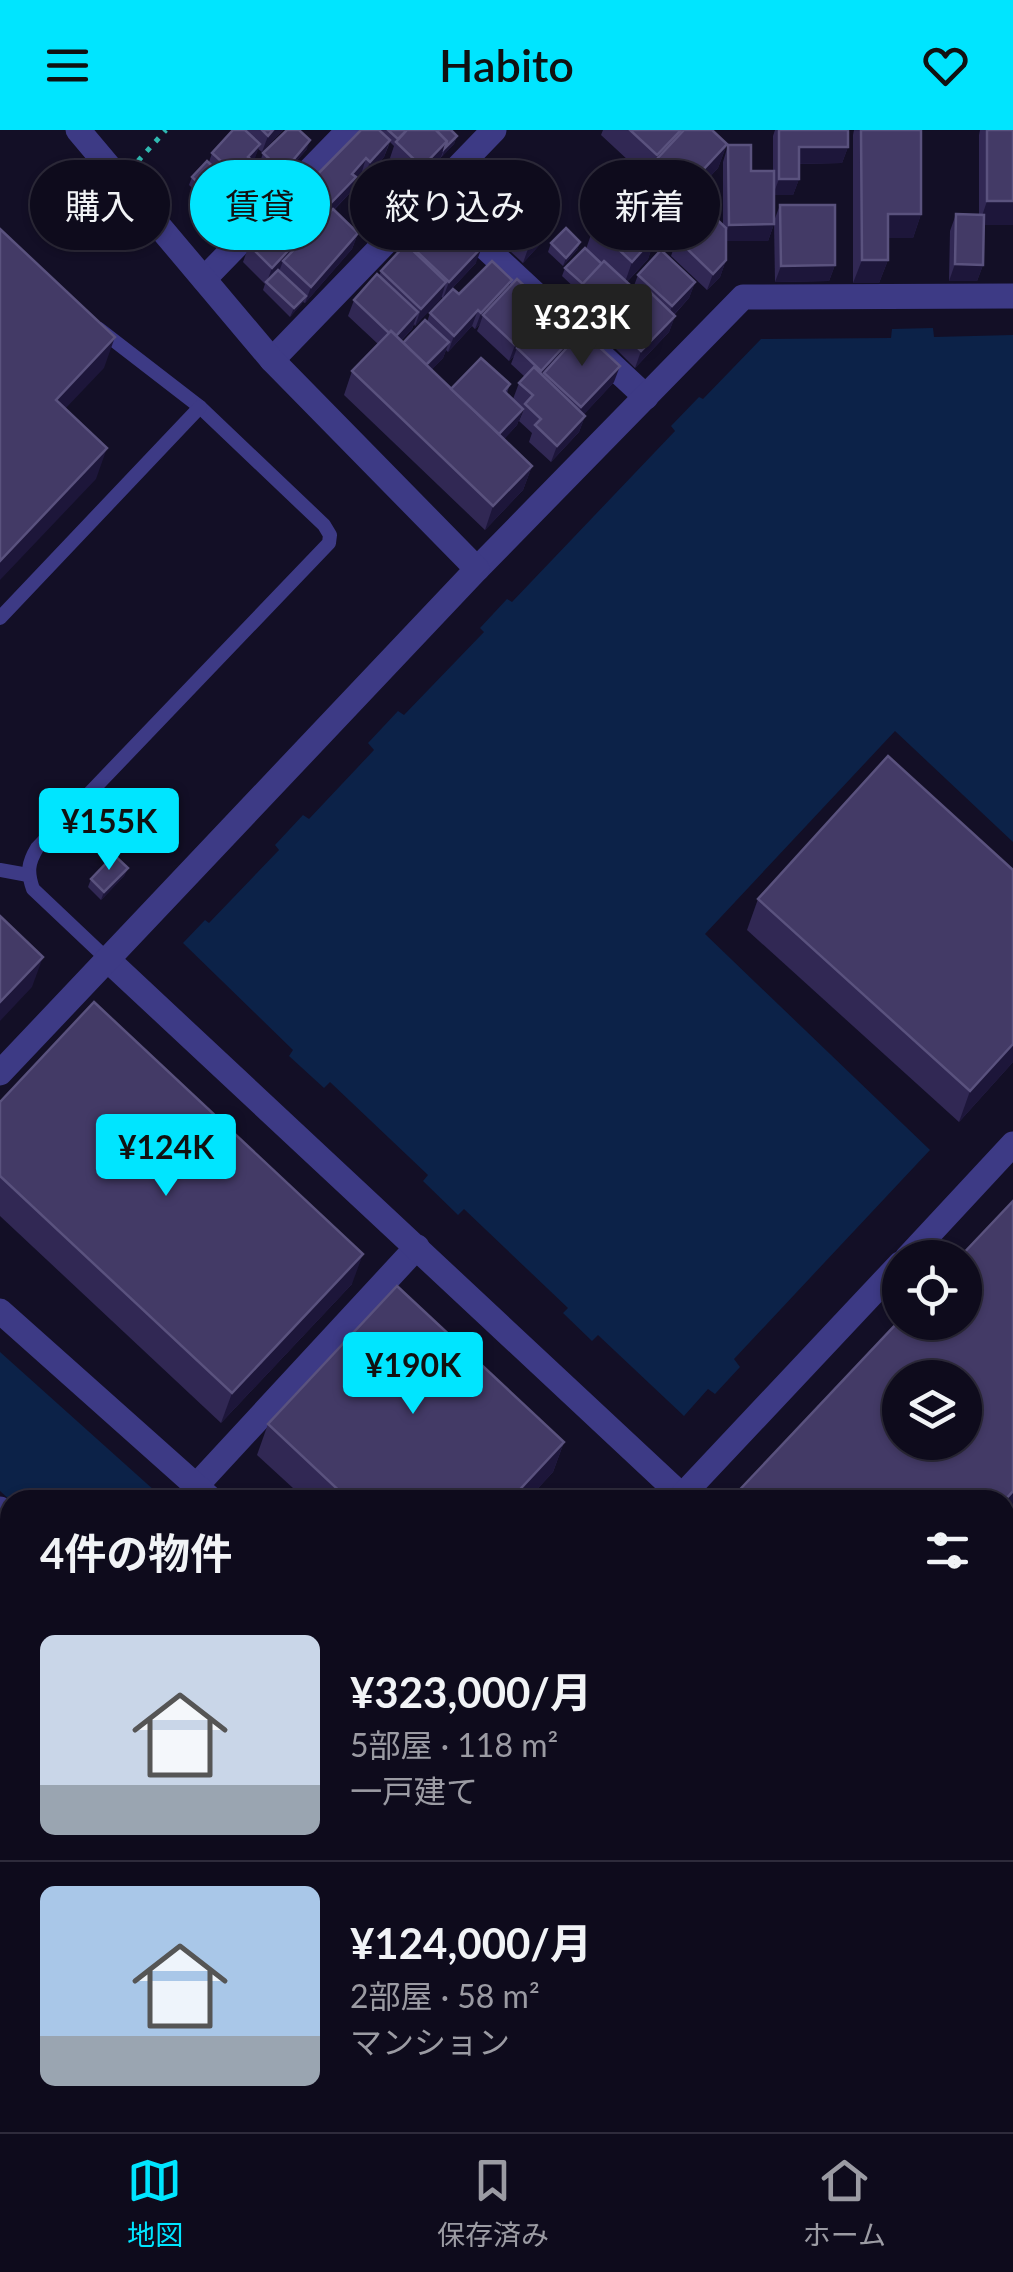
<!DOCTYPE html>
<html lang="ja">
<head>
<meta charset="utf-8">
<style>
	body { margin:0; font-family:Lato,"Noto Sans JP",sans-serif; background:#1c1929; color:#f1f3f6; height:100vh; display:flex; flex-direction:column; font-size:38px; white-space:nowrap }
	* { box-sizing:border-box; margin:0 }
	p { font-size:32px; color:#9b9ba3 }
	.icon { flex:none; width:55px; height:55px; fill:none; stroke:currentColor; stroke-width:2; stroke-linecap:round; stroke-linejoin:round }
	.map { position:relative; flex:1; overflow:hidden }
	.sheet { position:absolute; left:0px; top:1360px; width:1015px; height:642px; display:flex; flex-direction:column; background:#0e0b1c; border-radius:30px 30px 0 0; box-shadow:0 2px 8px #0004,0 0 0 2px #2e2b3b }
	.sheet>* { flex:none }
	.top-card { position:absolute; left:30px; top:30px; width:955px; height:90px; display:flex; gap:20px }
	.controls { position:absolute; left:882px; top:1110px; display:grid; gap:20px }
	.controls a { display:grid; place-items:center; width:100px; height:100px; border-radius:50%; background:#0e0b1c; box-shadow:0 2px 8px #0004,0 0 0 2px #2e2b3b; font-size:50px }
	.price { position:absolute; translate:-50% -85px; padding:0 22px; border-radius:10px; background:#00e5ff; color:#111; font-size:32px; line-height:65px; filter:drop-shadow(0 2px 5px #0008) }
	.price::after { content:''; position:absolute; left:50%; top:60px; width:30px; height:22px; margin-left:-15px; background:inherit; clip-path:polygon(0 0,100% 0,50% 100%) }
	.price.active { background:#222; color:#fff }
	ul { padding:0; list-style:none }
	li { display:flex; align-items:center; gap:30px; height:250px; padding:0 40px }
	li+li { border-top:2px solid #2e2b3b }
	li span { display:grid; place-items:center; flex:none; width:280px; height:200px; border-radius:15px; color:#555 }
	li>.icon { margin-inline-start:auto }
	span .icon { width:120px; height:120px; fill:#fffc; stroke-width:1 }
	li b { font-size:42px }
	h2 { display:flex; justify-content:space-between; align-items:center; height:120px; padding:0 40px; font-size:42px }
	.tag { padding:0 35px; border-radius:45px; background:#0e0b1c; box-shadow:0 2px 8px #0004,0 0 0 2px #2e2b3b; font-size:35px; line-height:90px }
	.tag.active { background:#00e5ff; color:#111 }
	header { display:flex; justify-content:space-between; align-items:center; height:130px; padding:0 40px; background:#00e5ff; color:#111; font-size:45px; font-weight:600 }
	.tabs { display:flex; justify-content:space-around; align-items:center; height:140px; border-top:2px solid #2e2b3b; background:#0e0b1c; font-size:28px; color:#9b9ba3 }
	.tabs a { display:grid; justify-items:center; gap:5px }
	.tabs .active { color:#00e5ff }
	.map>svg:first-child { display:block }
	.water { fill:#0c2248 }
	.lines { fill:none; stroke-linecap:round; stroke-linejoin:round }
	.path { stroke:#2fb8b0; stroke-width:5; stroke-dasharray:5 8; stroke-linecap:butt }
	.service { stroke:#3d3a85; stroke-width:14 }
	.minor { stroke:#3d3a85; stroke-width:25 }
	.tertiary { stroke:#3d3a85; stroke-width:25 }
	.wall { fill:#312854 }
	.shaded-wall { fill:#1d163a }
	.building { fill:#433a66; stroke:#5a527e; stroke-width:2.5; fill-rule:evenodd }
</style>
</head>
<body>
<header><svg class="icon" aria-label="menu" viewBox="0 0 24 24"><path d="M4 6h16M4 12h16M4 18h16"/></svg>Habito<svg class="icon" aria-label="heart" viewBox="0 0 24 24"><path d="M12 20l-8-8c-3-5 5-10 8-4 3-6 11-1 8 4z"/></svg></header>
<div class="map">
<svg width="1013" height="2002" viewBox="0 0 1013 2002">
	<rect width="100%" height="100%" fill="#130f26"/>
	<!-- water -->
	<g class="water">
		<polygon points="933,198 934,207 1013,205 1013,712 895,601 705,804 930,1020 734,1229 740,1237 715,1264 708,1259 684,1286 598,1205 592,1211 563,1183 568,1178 464,1079 458,1085 423,1051 428,1045 330,952 324,958 289,926 293,920 183,813 205,790 209,793 279,720 275,715 303,685 309,689 374,620 368,613 398,581 404,585 484,502 480,498 507,469 512,472 675,301 671,296 699,267 703,269 761,209 891,208 892,199"/>
		<polygon points="0,1222 165,1370 10,1370 0,1361"/>
		<polygon points="719,1993 863,1993 873,2002 731,2002"/>
	</g>
	<g class="lines">
		<!-- path -->
		<polyline class="path" points="138,31 166,0"/>
		<!-- service -->
		<g class="service">
			<path d="M99,199L200,277L324,395L330,405L329,413L37,718C28,733 27,742 33,759L107,829"/>
			<polyline points="0,488 200,277"/>
			<polyline points="0,740 28,745"/>
		</g>
		<!-- minor -->
		<g class="minor">
			<polyline points="431,67 646,267"/>
			<polyline points="204,149 349,0"/>
			<polyline points="272,230 494,0"/>
			<polyline points="477,439 743,167 1013,166"/>
			<polyline points="196,1356 417,1117"/>
			<polyline points="0,1604 10,1594"/>
			<polyline points="1005,1853 1013,1844"/>
			<polyline points="133,1992 143,2002"/>
		</g>
		<!-- tertiary -->
		<g class="tertiary">
			<polyline points="107,829 682,1366"/>
			<polyline points="0,943 477,439 272,230 78,0"/>
			<polyline points="907,1128 1013,1014"/>
			<polyline points="0,1181 212,1370"/>
			<polyline points="678,1370 900,1134"/>
			<polyline points="0,1379 10,1388"/>
			<polyline points="1005,1499 1013,1490"/>
			<polyline points="1005,1548 1013,1540"/>
			<polyline points="904,1992 914,2002"/>
			<polyline points="533,2002 542,1992"/>
			<polyline points="575,2002 585,1992"/>
		</g>
	</g>
	<!-- wall -->
	<g class="wall">
		<polygon points="233,0 283,0 262,22 258,19 253,32 266,44 260,60 250,71 255,76 252,84 239,98 237,96 223,112 202,93 205,85 224,75 233,63 226,57 210,75 189,55 192,47 209,32 212,23"/>
		<polygon points="361,0 453,0 452,1 457,6 454,14 416,53 390,28 394,16 390,12 384,27 364,48 361,45 355,51 350,63 334,80 358,103 352,119 305,173 303,172 290,187 263,160 265,154 243,132 249,115 303,65 306,56"/>
		<polygon points="603,0 712,0 727,14 718,38 656,105 648,129 627,152 629,154 623,170 595,200 571,176 577,160 562,146 565,138 586,119 594,96 643,44 601,5"/>
		<polygon points="775,0 848,0 848,17 842,33 799,34 799,49 793,65 774,65 774,94 768,111 726,111 726,130 720,147 707,160 671,126 677,109 723,95 723,32 728,15 751,41 773,41 773,6"/>
		<polygon points="854,0 921,0 921,84 913,108 888,108 888,130 879,153 853,153 853,5"/>
		<polygon points="980,0 1013,0 1013,95 983,95 983,135 977,151 949,151 950,101 956,84 979,85 979,5"/>
		<polygon points="307,19 280,50 260,32 263,23"/>
		<polygon points="355,59 394,73 391,82 380,94 352,68"/>
		<polygon points="519,60 525,65 520,77 553,100 523,133 498,110 503,98 491,110 463,84 469,67"/>
		<polygon points="780,75 835,135 829,151 775,152 774,91"/>
		<polygon points="580,112 577,120 563,136 548,122 551,113"/>
		<polygon points="411,116 476,133 443,168 441,167 415,196 414,194 412,199 401,211 403,213 427,192 430,183 459,164 509,157 549,179 546,187 578,206 614,252 584,284 585,286 579,302 551,332 529,312 532,303 519,291 524,279 513,269 519,253 525,247 511,234 514,226 509,231 477,201 480,194 475,199 472,196 448,222 446,220 443,228 431,240 451,259 510,254 507,263 523,279 517,295 504,309 532,336 523,360 485,400 344,265 352,241 378,214 348,186 354,170 379,146 381,141 411,119"/>
		<polygon points="638,145 695,152 689,168 674,185 675,186 669,202 635,238 611,214 617,198 642,171 632,161"/>
		<polygon points="128,738 124,746 101,770 88,757 91,749"/>
		<polygon points="758,769 1013,932 959,992 747,800"/>
		<polygon points="0,972 352,1154 221,1293 0,1086"/>
		<polygon points="268,1294 564,1312 553,1342 527,1370 306,1370 257,1325"/>
		<polygon points="1013,1592 1013,1775 1005,1786 1005,1708 1009,1703 1005,1699 1005,1598 1007,1599"/>
		<polygon points="0,1650 10,1660 10,1760 3,1767 0,1763"/>
		<polygon points="0,1858 10,1949 0,1959"/>
		<polygon points="1013,1868 1013,2002 1005,1987 1005,1877"/>
		<polygon points="185,1992 378,1992 368,2002 194,2002"/>
		<polygon points="937,1992 957,1992 948,2002"/>
	</g>
	<!-- shaded-wall -->
	<g class="shaded-wall">
		<polygon points="273,0 283,0 262,22 268,6"/>
		<polygon points="681,0 692,0 648,49 657,25"/>
		<polygon points="457,6 454,14 442,27 445,18"/>
		<polygon points="310,10 307,19 280,50 283,42"/>
		<polygon points="390,10 384,27 364,48 370,32"/>
		<polygon points="447,11 441,27 416,53 422,37"/>
		<polygon points="260,14 254,31 242,44 248,27"/>
		<polygon points="727,14 718,38 640,122 649,98"/>
		<polygon points="799,17 848,17 842,33 793,34"/>
		<polygon points="366,28 361,45 355,51 350,63 283,131 280,139 266,154 272,138 298,110 323,89 328,76 352,44"/>
		<polygon points="266,44 260,60 246,75 252,59"/>
		<polygon points="779,49 799,49 793,65 773,65"/>
		<polygon points="228,51 225,59 210,75 213,67"/>
		<polygon points="525,65 519,81 504,94 503,98 491,110 497,94"/>
		<polygon points="987,71 1013,71 1013,95 979,95"/>
		<polygon points="394,73 391,82 380,94 383,86"/>
		<polygon points="255,76 252,84 239,98 242,90"/>
		<polygon points="559,84 553,100 523,133 529,116"/>
		<polygon points="888,84 921,84 913,108 879,108"/>
		<polygon points="239,89 236,98 223,112 226,104"/>
		<polygon points="774,94 768,111 723,111 729,95"/>
		<polygon points="358,103 352,119 305,173 311,157"/>
		<polygon points="656,105 648,129 624,155 632,132"/>
		<polygon points="580,112 577,120 563,136 566,128"/>
		<polygon points="482,117 476,133 443,168 449,152"/>
		<polygon points="726,130 720,147 707,160 713,144"/>
		<polygon points="862,130 888,130 879,153 853,153"/>
		<polygon points="955,134 983,135 977,151 949,151"/>
		<polygon points="835,135 829,151 775,152 781,136"/>
		<polygon points="512,150 506,166 483,185 480,194 475,199 481,183"/>
		<polygon points="446,152 441,169 415,196 421,179"/>
		<polygon points="695,152 689,168 666,193 672,176"/>
		<polygon points="629,154 623,170 595,200 601,183"/>
		<polygon points="306,166 302,174 290,187 294,178"/>
		<polygon points="549,179 543,195 517,218 514,226 509,231 515,215"/>
		<polygon points="478,180 472,196 448,222 454,206"/>
		<polygon points="418,182 412,199 388,224 394,207"/>
		<polygon points="675,186 669,202 635,238 641,221"/>
		<polygon points="580,199 574,215 544,243 540,252 535,257 541,241"/>
		<polygon points="115,207 104,238 45,300 56,270"/>
		<polygon points="449,212 443,228 420,252 426,236"/>
		<polygon points="620,236 614,252 575,294 581,277"/>
		<polygon points="523,279 517,295 490,324 496,307"/>
		<polygon points="585,286 579,302 551,332 557,316"/>
		<polygon points="107,318 96,349 0,450 0,431"/>
		<polygon points="532,336 523,360 485,400 493,376"/>
		<polygon points="128,738 124,746 101,770 104,762"/>
		<polygon points="43,827 32,857 0,891 0,872"/>
		<polygon points="1013,914 1013,932 959,992 970,961"/>
		<polygon points="363,1124 352,1154 221,1293 232,1263"/>
		<polygon points="564,1312 553,1342 527,1370 510,1370"/>
		<polygon points="1013,1361 1013,1380 1005,1388 1005,1370"/>
		<polygon points="10,1748 10,1760 3,1767"/>
		<polygon points="1013,1763 1013,1775 1005,1786 1005,1772"/>
		<polygon points="10,1934 10,1949 0,1959 8,1936"/>
		<polygon points="1013,1968 1013,1977 1011,1975 1009,1983 1005,1987 1008,1974"/>
		<polygon points="361,1992 378,1992 368,2002 351,2002"/>
	</g>
	<!-- building -->
	<g class="building">
		<polygon points="233,0 245,0 260,14 248,27 266,44 252,59 212,23"/>
		<polygon points="262,0 273,0 268,6"/>
		<polygon points="287,0 299,0 310,10 283,42 263,23"/>
		<polygon points="361,0 379,0 390,10 370,32 366,28 352,44 356,47 328,76 306,56"/>
		<polygon points="388,0 407,0 398,9"/>
		<polygon points="407,0 436,0 447,11 422,37 396,12"/>
		<polygon points="436,0 451,0 457,6 445,18 447,11"/>
		<polygon points="630,0 681,0 657,25"/>
		<polygon points="684,0 712,0 727,14 649,98 656,105 632,132 594,96"/>
		<polygon points="779,0 848,0 848,17 799,17 799,49 779,49"/>
		<polygon points="861,0 921,0 921,84 888,84 888,130 862,130"/>
		<rect x="987" y="0" width="26" height="71"/>
		<polygon points="728,15 751,15 751,41 774,41 774,94 729,95"/>
		<polygon points="207,31 228,51 213,67 192,47"/>
		<polygon points="503,32 522,50 516,57 525,65 497,94 469,67"/>
		<polygon points="366,47 394,73 383,86 355,59"/>
		<polygon points="237,59 255,76 242,90 224,73"/>
		<polygon points="534,62 559,84 529,116 504,94"/>
		<polygon points="302,64 326,87 296,117 298,110 277,90"/>
		<polygon points="218,70 239,89 226,104 205,85"/>
		<polygon points="780,75 835,75 835,135 781,136"/>
		<polygon points="333,79 358,103 311,157 283,131"/>
		<polygon points="706,79 726,98 726,130 713,144 677,109"/>
		<polygon points="445,81 482,117 449,152 411,116"/>
		<polygon points="956,84 984,85 983,135 955,134"/>
		<polygon points="275,88 298,110 272,138 249,115"/>
		<polygon points="566,98 580,112 566,128 551,113"/>
		<polygon points="0,99 115,207 56,270 107,318 0,431"/>
		<polygon points="406,114 446,152 421,179 381,141"/>
		<polygon points="585,118 602,134 583,154 565,138"/>
		<polygon points="661,120 695,152 672,176 638,145"/>
		<polygon points="492,131 512,150 481,183 478,180 454,206 430,183 453,159 459,164"/>
		<polygon points="604,131 629,154 601,183 577,160"/>
		<polygon points="278,140 306,166 294,178 266,152"/>
		<polygon points="377,144 418,182 396,206 391,201 389,203 354,170"/>
		<polygon points="517,149 549,179 515,215 483,185"/>
		<polygon points="650,162 675,186 641,221 617,198"/>
		<polygon points="556,176 580,199 541,241 517,218"/>
		<polygon points="425,190 449,212 426,235 403,213"/>
		<polygon points="391,201 532,336 493,376 352,241"/>
		<polygon points="582,201 620,236 581,277 544,243"/>
		<polygon points="481,228 510,254 504,261 523,279 499,304 451,259"/>
		<polygon points="534,237 585,286 557,316 535,295 541,289 525,274 533,265 519,253"/>
		<polygon points="888,626 1013,740 1013,914 970,961 758,769"/>
		<polygon points="114,725 128,738 104,762 91,749"/>
		<polygon points="0,786 43,827 0,872"/>
		<polygon points="94,872 363,1124 232,1263 0,1046 0,972"/>
		<path d="M1013,1071V1361L1005,1370H730L900,1190V1192H965V1128H959ZM900,1248H965V1312H900Z"/>
		<polygon points="397,1156 564,1312 510,1370 349,1370 268,1294"/>
		<polygon points="1013,1592 1013,1605 1007,1599"/>
		<polygon points="1005,1598 1013,1605 1013,1675 1005,1668"/>
		<polygon points="0,1650 10,1660 10,1741 0,1730"/>
		<polygon points="1013,1699 1013,1729 1005,1722 1005,1708"/>
		<polygon points="1005,1741 1013,1749 1013,1763 1005,1772"/>
		<polygon points="10,1849 10,1934 8,1936 0,1928 0,1858"/>
		<polygon points="1013,1868 1013,1893 1011,1895 1005,1890 1005,1877"/>
		<polygon points="1013,1893 1013,1929 1005,1922 1005,1901"/>
		<polygon points="1005,1925 1013,1932 1013,1968 1008,1974 1005,1971"/>
		<polygon points="1012,1980 1013,2002 991,2002 1000,1992 1005,1992 1005,1987"/>
		<polygon points="216,1992 361,1992 351,2002 225,2002"/>
		<polygon points="615,1992 693,1992 703,2001 605,2002"/>
		<polygon points="117,1995 124,2002 110,2002"/>
	</g>
</svg>
<div class="controls">
<a><svg class="icon" aria-label="locate" viewBox="0 0 24 24"><circle cx="12" cy="12" r="6"/><path d="M12 2v4M12 18v4M2 12h4M18 12h4"/></svg></a>
<a><svg class="icon" aria-label="layers" viewBox="0 0 24 24"><path d="M12 4l9 5-9 5-9-5zM3 14l9 5 9-5"/></svg></a>
</div>
<b class="price active" style="left:582px;top:239px">¥323K</b>
<b class="price" style="left:109px;top:743px">¥155K</b>
<b class="price" style="left:166px;top:1069px">¥124K</b>
<b class="price" style="left:413px;top:1287px">¥190K</b>
<div class="top-card">
<a class="tag">購入</a>
<a class="tag active">賃貸</a>
<a class="tag">絞り込み</a>
<a class="tag">新着</a>
</div>
<section class="sheet">
<h2>4件の物件<svg class="icon" aria-label="filters" viewBox="0 0 24 24"><path d="M4 7h16M4 17h16"/><circle cx="9" cy="7" r="2"/><circle cx="15" cy="17" r="2"/></svg></h2>
<ul>
<li><span style="background:linear-gradient(#c9d6e8 75%,#9aa5b1 0)"><svg class="icon" aria-label="home" viewBox="0 0 24 24"><path d="M3 11l9-7 9 7M6 9v11h12V9"/></svg></span><div><b>¥323,000/月</b><p>5部屋 · 118 m²</p><p>一戸建て</p></div></li>
<li><span style="background:linear-gradient(#a9c7e8 75%,#9aa5b1 0)"><svg class="icon" aria-label="home" viewBox="0 0 24 24"><path d="M3 11l9-7 9 7M6 9v11h12V9"/></svg></span><div><b>¥124,000/月</b><p>2部屋 · 58 m²</p><p>マンション</p></div></li>
</ul>
</section>
</div>
<nav class="tabs">
<a class="active"><svg class="icon" aria-label="map" viewBox="0 0 24 24"><path d="M3 6l6-2 6 2 6-2v14l-6 2-6-2-6 2zM9 4v14M15 6v14"/></svg>地図</a>
<a><svg class="icon" aria-label="saved" viewBox="0 0 24 24"><path d="M7 4h10v16l-5-4-5 4z"/></svg>保存済み</a>
<a><svg class="icon" aria-label="home" viewBox="0 0 24 24"><path d="M3 11l9-7 9 7M6 9v11h12V9"/></svg>ホーム</a>
</nav>
</body>
</html>
